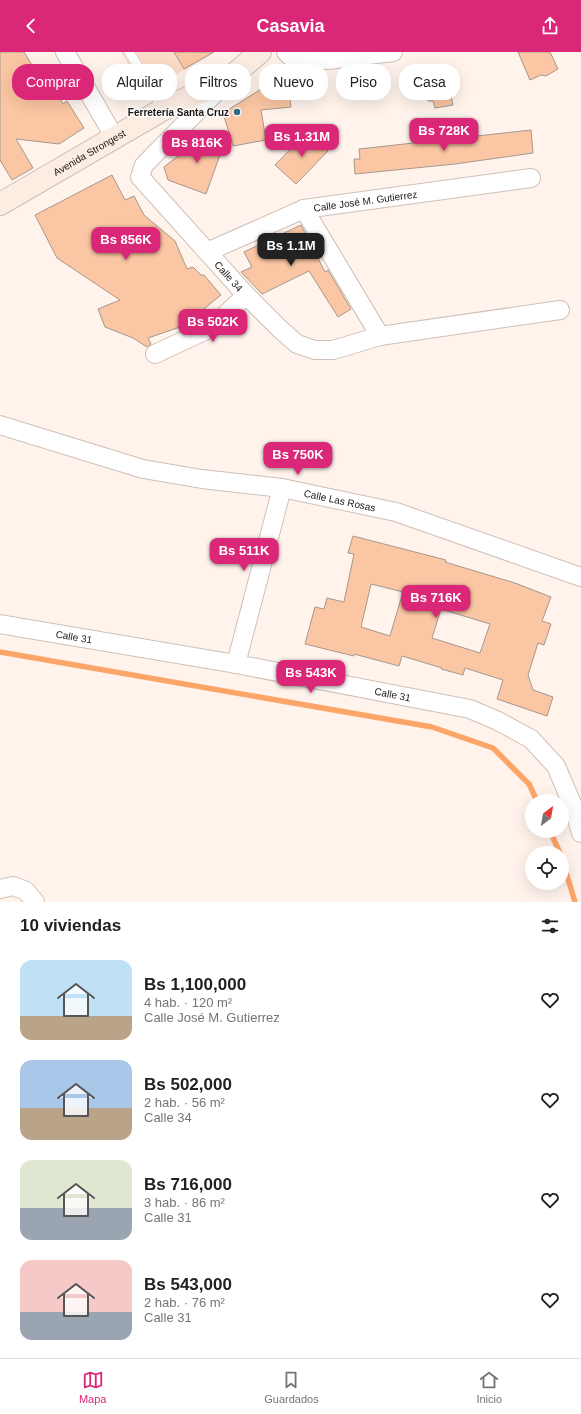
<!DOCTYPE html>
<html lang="es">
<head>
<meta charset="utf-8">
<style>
	body { margin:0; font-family:Helvetica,sans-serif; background:#f2f2f2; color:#202124; height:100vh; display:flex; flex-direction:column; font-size:15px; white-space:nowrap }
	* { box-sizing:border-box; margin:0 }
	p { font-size:13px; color:#757577 }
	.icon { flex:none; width:22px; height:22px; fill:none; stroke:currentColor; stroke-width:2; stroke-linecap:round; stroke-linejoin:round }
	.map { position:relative; height:850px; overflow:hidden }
	.sheet { display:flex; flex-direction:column; background:#fff; flex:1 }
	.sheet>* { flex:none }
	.hud { position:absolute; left:12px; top:12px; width:557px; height:36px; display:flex; gap:8px }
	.needle { width:26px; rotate:31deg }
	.tools { position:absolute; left:525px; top:742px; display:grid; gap:8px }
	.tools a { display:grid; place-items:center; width:44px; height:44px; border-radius:50%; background:#fff; box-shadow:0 4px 16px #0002; font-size:20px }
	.price { position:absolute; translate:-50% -34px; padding:0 9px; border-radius:8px; background:#db2777; color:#fff; font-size:13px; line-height:26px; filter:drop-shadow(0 1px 2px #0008) }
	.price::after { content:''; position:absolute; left:50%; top:24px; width:12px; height:9px; margin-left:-6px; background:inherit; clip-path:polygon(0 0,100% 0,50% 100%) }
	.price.active { background:#222; color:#fff }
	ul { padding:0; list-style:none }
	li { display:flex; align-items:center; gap:12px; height:100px; padding:0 20px }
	li span { display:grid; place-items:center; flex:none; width:112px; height:80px; border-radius:12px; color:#555 }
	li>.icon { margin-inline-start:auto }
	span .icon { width:48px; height:48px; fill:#fffc; stroke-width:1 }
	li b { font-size:17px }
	h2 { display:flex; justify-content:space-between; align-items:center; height:48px; padding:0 20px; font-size:17px }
	.chip { padding:0 14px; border-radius:16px; background:#fff; box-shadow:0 4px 16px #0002; font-size:14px; line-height:36px }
	.chip.active { background:#db2777; color:#fff }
	header { display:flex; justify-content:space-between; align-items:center; height:52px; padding:0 20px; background:#db2777; color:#fff; font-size:18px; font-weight:600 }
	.tab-bar { display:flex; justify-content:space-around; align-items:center; height:56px; border-top:1px solid #e0e0e0; background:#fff; font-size:11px; color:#757577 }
	.tab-bar a { display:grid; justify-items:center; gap:2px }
	.tab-bar .active { color:#db2777 }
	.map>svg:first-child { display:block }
	.green { fill:#fddcc7 }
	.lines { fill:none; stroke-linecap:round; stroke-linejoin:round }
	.stream { stroke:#fca569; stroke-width:5.5 }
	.building { fill:#fbc6a3; stroke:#a5988f; fill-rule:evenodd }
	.lane-casing { stroke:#cec0b8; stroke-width:10 }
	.street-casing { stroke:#cec0b8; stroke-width:20 }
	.secondary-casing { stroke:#cec0b8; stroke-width:24 }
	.lane { stroke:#fff; stroke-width:9 }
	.street { stroke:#fff; stroke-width:18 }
	.secondary { stroke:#fcede3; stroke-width:22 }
	.poi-dot { fill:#366a87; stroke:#fff; stroke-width:1.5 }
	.labels { text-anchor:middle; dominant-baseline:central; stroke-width:3; stroke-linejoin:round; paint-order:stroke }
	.poi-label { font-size:10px; font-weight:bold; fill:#1c1714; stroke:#fff; text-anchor:end }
	.street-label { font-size:10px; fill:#1c1714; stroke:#fff }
</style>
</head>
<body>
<header><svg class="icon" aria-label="back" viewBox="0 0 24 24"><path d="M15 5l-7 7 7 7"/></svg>Casavia<svg class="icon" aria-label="share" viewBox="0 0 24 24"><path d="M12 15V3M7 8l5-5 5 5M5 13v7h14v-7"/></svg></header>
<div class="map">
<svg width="581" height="850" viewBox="0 0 581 850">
	<rect width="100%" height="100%" fill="#fff3ec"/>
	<!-- green -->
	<polygon class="green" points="121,0 213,0 209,4 145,40"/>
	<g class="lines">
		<!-- stream -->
		<g class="stream">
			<polyline points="0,600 432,675 493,696 529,732 537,749"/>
			<polyline points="550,779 560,801"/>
			<polyline points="562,807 575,850"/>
		</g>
	</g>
	<!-- building -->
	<g class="building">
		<polygon points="0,0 24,0 38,23 45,19 63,52 67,49 84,76 59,92 16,87 33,116 12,128 0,108"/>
		<polygon points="174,0 214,0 184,17"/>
		<polygon points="518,0 550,0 558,17 546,24 541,23 530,28"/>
		<polygon points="446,18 453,53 435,56 433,49 428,49 427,42 423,42 421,23"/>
		<polygon points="287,27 291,55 261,58 266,88 233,94 223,61 274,29"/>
		<polygon points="531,78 533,101 455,112 355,122 354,107 360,107 359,97"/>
		<polygon points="209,80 225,89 206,142 168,128 164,115"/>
		<polygon points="307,80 328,99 296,132 275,113"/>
		<polygon points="112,123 125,148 134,144 144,163 175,189 187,217 193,215 201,223 204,223 221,243 183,274 148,286 151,292 147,295 133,286 105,275 98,257 120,248 57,206 35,163"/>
		<polygon points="301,173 325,220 328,218 351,257 338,265 309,219 262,242 241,220 252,215 244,200"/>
		<path d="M353,484L446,508L445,510L515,531L551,545L542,569L551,572L544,593L538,591L528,623L533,638L553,645L547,664L497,647L503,628L465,616L463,623L441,617L442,616L402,604L399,614L354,602V604L305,592L315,555L324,557L327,546L344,550L354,502L348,501ZM371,532L403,540L390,584L361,575ZM441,557L490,572L480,601L432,586Z"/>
	</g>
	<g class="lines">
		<!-- lane casing -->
		<g class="lane-casing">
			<polyline id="lane" points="129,0 152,37 162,58"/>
		</g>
		<!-- street casing -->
		<g class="street-casing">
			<g id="street">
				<polyline points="65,0 115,86"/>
				<polyline points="286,0 291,5 328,8 393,0"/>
				<path id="s1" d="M225,31L144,113L140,125L246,243L280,277L297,292L315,298H333L380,284L560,258"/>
				<polyline points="304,157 380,284"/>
				<path id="s2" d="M207,200L304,157L531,126"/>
				<polyline points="155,302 213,275 246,243"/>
				<path id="s3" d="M0,373L143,417L202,427L282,436L396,460L581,525"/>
				<path id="s4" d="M0,572L236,612L470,657L498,669L531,687L556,714L573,754L581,781"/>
				<polyline points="236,612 282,436"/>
				<polyline points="0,837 13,834 26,839 35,850"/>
			</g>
		</g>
		<!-- secondary casing -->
		<g class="secondary-casing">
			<g id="secondary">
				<path id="s5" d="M0,152L162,58L230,26L260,0"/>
			</g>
		</g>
		<!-- lane -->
		<use href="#lane" class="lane"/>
		<!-- street -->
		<use href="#street" class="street"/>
		<!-- secondary -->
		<use href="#secondary" class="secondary"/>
	</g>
	<!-- markers -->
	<circle class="poi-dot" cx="237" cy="60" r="4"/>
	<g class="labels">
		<!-- poi labels -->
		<g class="poi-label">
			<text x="229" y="60">Ferretería Santa Cruz</text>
		</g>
		<!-- street labels -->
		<g class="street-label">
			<text stroke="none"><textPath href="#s5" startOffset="103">Avenida Strongest</textPath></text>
			<text stroke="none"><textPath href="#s2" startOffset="168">Calle José M. Gutierrez</textPath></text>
			<text stroke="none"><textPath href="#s1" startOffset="261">Calle 34</textPath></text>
			<text stroke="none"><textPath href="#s3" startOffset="349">Calle Las Rosas</textPath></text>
			<text stroke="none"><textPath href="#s4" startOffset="75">Calle 31</textPath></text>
			<text stroke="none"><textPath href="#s4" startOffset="399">Calle 31</textPath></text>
		</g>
	</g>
</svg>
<div class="tools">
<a><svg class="needle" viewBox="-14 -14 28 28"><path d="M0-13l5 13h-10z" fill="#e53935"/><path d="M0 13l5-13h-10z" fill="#757577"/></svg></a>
<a><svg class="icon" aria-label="locate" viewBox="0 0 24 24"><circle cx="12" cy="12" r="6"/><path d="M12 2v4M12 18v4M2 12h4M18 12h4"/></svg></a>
</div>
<b class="price" style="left:444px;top:100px">Bs 728K</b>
<b class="price" style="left:302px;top:106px">Bs 1.31M</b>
<b class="price" style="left:197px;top:112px">Bs 816K</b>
<b class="price" style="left:126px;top:209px">Bs 856K</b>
<b class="price active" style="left:291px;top:215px">Bs 1.1M</b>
<b class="price" style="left:213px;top:291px">Bs 502K</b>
<b class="price" style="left:298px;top:424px">Bs 750K</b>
<b class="price" style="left:244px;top:520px">Bs 511K</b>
<b class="price" style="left:436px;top:567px">Bs 716K</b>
<b class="price" style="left:311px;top:642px">Bs 543K</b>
<div class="hud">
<a class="chip active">Comprar</a>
<a class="chip">Alquilar</a>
<a class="chip">Filtros</a>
<a class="chip">Nuevo</a>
<a class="chip">Piso</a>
<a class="chip">Casa</a>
</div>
</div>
<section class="sheet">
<h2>10 viviendas<svg class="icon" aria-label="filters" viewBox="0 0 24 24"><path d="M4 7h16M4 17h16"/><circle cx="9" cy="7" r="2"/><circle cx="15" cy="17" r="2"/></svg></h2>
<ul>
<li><span style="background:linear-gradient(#bfe0f5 70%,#b9a48a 0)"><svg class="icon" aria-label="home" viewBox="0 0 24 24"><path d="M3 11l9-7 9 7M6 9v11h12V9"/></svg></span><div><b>Bs 1,100,000</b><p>4 hab. · 120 m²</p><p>Calle José M. Gutierrez</p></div><svg class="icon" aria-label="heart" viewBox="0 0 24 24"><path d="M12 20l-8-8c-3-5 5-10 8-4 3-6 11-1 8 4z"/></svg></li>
<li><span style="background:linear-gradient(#a9c7e8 60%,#b9a48a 0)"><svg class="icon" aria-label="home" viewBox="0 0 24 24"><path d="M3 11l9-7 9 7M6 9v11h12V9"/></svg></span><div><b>Bs 502,000</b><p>2 hab. · 56 m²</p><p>Calle 34</p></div><svg class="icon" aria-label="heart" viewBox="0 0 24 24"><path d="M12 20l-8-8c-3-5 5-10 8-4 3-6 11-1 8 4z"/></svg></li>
<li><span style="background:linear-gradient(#dfe7d0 60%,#9aa5b1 0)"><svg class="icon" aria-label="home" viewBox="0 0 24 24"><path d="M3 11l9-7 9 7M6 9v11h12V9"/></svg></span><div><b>Bs 716,000</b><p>3 hab. · 86 m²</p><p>Calle 31</p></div><svg class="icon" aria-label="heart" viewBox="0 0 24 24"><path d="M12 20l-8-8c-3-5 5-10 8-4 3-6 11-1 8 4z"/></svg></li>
<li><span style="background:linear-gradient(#f6c9c9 65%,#9aa5b1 0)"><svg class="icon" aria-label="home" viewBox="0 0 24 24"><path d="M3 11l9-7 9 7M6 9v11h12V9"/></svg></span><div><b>Bs 543,000</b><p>2 hab. · 76 m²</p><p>Calle 31</p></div><svg class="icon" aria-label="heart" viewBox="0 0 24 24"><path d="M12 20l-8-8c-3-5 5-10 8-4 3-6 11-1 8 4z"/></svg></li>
</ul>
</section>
<nav class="tab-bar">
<a class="active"><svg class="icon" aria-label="map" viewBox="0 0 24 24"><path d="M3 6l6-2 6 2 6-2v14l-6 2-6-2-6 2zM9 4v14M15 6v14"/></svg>Mapa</a>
<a><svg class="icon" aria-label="saved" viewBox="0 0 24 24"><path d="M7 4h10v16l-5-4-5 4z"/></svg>Guardados</a>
<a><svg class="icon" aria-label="home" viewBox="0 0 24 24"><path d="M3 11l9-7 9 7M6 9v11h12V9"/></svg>Inicio</a>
</nav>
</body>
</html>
